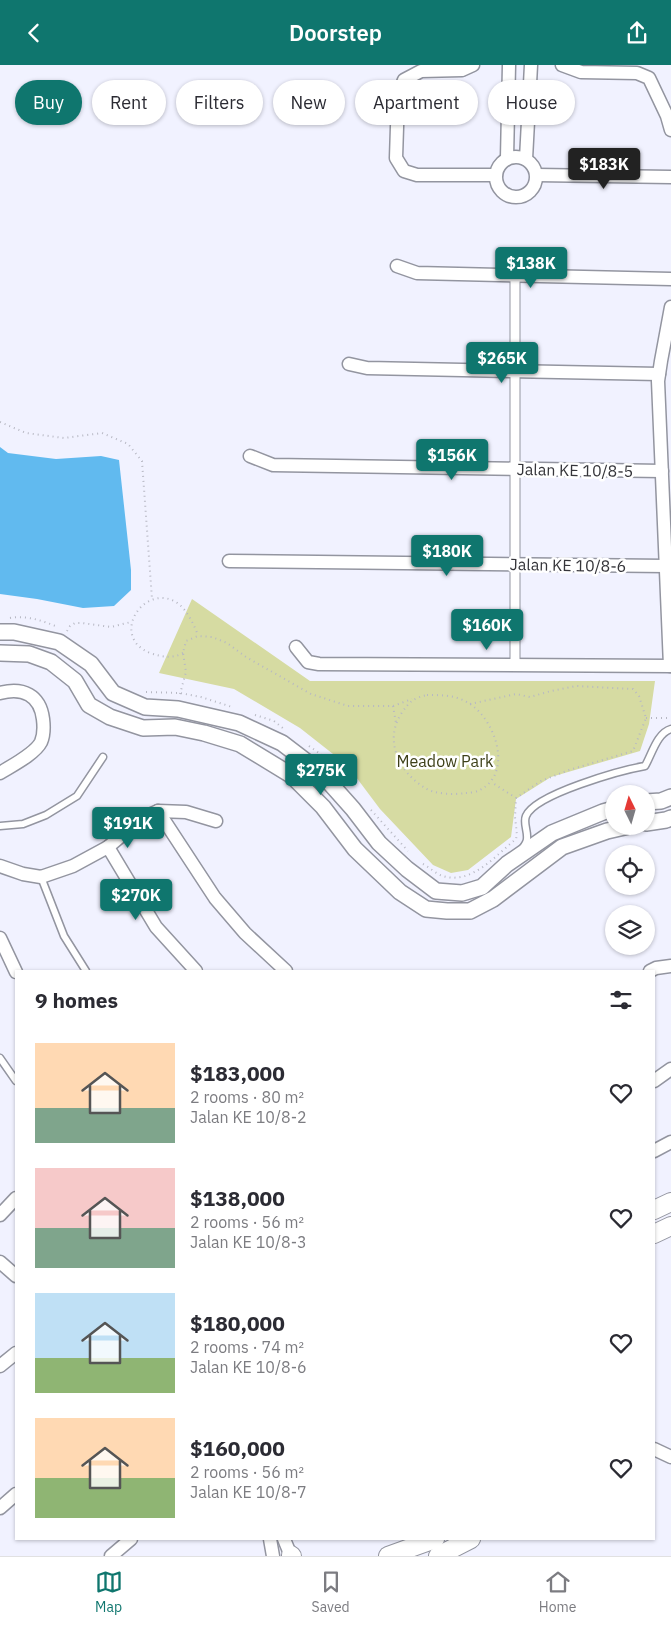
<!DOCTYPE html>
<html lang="en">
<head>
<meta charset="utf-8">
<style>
	body { margin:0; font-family:"IBM Plex Sans",sans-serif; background:#f2f2f3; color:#2b2b33; height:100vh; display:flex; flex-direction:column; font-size:19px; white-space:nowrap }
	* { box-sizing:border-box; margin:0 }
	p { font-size:16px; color:#7c7c81 }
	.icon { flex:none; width:28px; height:28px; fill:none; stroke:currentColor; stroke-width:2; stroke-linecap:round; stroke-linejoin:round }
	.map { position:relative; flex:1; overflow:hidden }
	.drawer { position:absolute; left:15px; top:905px; width:640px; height:570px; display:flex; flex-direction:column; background:#fff; border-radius:0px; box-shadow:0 1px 4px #0004 }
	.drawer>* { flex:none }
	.guide { position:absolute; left:15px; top:15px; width:641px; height:45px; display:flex; gap:10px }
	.needle { width:32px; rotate:355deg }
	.buttons { position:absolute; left:605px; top:720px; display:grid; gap:10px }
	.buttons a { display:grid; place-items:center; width:50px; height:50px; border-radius:50%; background:#fff; box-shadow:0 1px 4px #0004; font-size:25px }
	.price { position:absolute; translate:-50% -42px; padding:0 11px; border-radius:5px; background:#0f766e; color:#fff; font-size:16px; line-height:32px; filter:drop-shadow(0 1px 2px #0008) }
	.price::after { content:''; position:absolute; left:50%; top:30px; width:15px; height:11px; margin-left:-8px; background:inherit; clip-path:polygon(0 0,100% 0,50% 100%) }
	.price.active { background:#222; color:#fff }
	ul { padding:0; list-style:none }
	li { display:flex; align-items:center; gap:15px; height:125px; padding:0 20px }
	li span { display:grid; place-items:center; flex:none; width:140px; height:100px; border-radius:0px; color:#555 }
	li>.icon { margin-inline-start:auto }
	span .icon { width:60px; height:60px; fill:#fffc; stroke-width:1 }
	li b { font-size:21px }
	h2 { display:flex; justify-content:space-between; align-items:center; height:60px; padding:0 20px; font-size:21px }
	.chip { padding:0 18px; border-radius:22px; background:#fff; box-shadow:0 1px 4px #0004; font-size:18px; line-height:45px }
	.chip.active { background:#0f766e; color:#fff }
	header { display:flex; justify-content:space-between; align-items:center; height:65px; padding:0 20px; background:#0f766e; color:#fff; font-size:22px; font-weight:600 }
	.tab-bar { display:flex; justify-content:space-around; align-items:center; height:70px; border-top:1px solid #e1e1e2; background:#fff; font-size:14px; color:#7c7c81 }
	.tab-bar a { display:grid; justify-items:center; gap:2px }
	.tab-bar .active { color:#0f766e }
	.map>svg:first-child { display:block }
	.green { fill:#d6dba2 }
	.water { fill:#61baef }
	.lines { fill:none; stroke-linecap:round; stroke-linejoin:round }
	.service-casing { stroke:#9395a0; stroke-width:9 }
	.pedestrian-casing { stroke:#9395a0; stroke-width:11 }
	.minor-casing { stroke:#9395a0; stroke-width:15 }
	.tertiary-casing { stroke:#9395a0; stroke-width:18 }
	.secondary-casing { stroke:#9395a0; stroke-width:20 }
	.path { stroke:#b7b8c3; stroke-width:2; stroke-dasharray:1 4; stroke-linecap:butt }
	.service { stroke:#fff; stroke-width:6 }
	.pedestrian { stroke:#fff; stroke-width:9 }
	.minor { stroke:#fff; stroke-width:12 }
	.tertiary { stroke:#fff; stroke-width:15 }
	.secondary { stroke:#fff; stroke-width:18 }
	.labels { text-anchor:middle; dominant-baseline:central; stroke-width:5; stroke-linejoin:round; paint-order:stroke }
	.street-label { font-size:16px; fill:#35353a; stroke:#fff }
	.park-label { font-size:16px; fill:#3e4019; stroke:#fff }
</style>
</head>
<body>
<header><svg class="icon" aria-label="back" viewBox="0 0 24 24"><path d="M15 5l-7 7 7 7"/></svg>Doorstep<svg class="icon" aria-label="share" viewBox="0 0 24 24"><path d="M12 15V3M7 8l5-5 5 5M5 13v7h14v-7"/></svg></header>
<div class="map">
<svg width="671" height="1491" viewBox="0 0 671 1491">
	<rect width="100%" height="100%" fill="#f1f2ff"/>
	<!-- green -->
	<polygon class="green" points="192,534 310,616 655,616 649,659 640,686 551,712 516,734 511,772 468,805 451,808 433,800 380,744 347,700 300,663 234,624 159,608"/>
	<!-- water -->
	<polygon class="water" points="0,382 8,388 56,394 101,391 119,395 131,505 131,525 114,541 83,543 37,534 0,529"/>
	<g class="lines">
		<!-- service casing -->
		<g class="service-casing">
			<g id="service">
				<polyline points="0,761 23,759 46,750 77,731 103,692"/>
				<path d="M522,784C524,781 527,777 527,774C528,766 523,758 526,751C535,729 622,705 645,701C652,689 657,668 671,664"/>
				<polyline points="41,812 64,871 86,906"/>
				<polyline points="0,993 16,1016"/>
			</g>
		</g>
		<!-- pedestrian casing -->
		<g class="pedestrian-casing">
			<polyline id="pedestrian" points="515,600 515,210"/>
		</g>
		<!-- minor casing -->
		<g class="minor-casing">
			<g id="minor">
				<polyline points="473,0 462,5 421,6 404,15 398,31 396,93 404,106 417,110 496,110"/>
				<polyline points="562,0 581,7 637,8 649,13 667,51 671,65"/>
				<circle cx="516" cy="112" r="20"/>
				<polyline points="507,93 509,0"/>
				<polyline points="526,94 531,0"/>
				<polyline points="537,110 671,112"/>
				<polyline points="397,201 417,208 671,214"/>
				<polyline points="349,299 367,303 659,309"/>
				<polyline points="250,391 273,400 662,406"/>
				<polyline points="229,496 666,501"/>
				<polyline points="296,582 308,597 319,599 671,601"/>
				<polyline points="670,601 658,316 661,296 671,242"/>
				<path d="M0,628C23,622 40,630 43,654C44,662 44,670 41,677C35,689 11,701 0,708"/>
				<polyline points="158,746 215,833 245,868 286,906"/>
				<polyline points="108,782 156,862 196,906"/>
				<polyline points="0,801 23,809 41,812 73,801 108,782 127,766 140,754 158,746 186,747 216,756"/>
				<polyline points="0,873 16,907"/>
				<polyline points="650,906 656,903 671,901"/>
				<polyline points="654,1016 671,1004"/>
				<polyline points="654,1086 671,1077"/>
				<polyline points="0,1150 16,1133"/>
				<polyline points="0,1197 16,1211"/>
				<polyline points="0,1301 16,1288"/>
				<polyline points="654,1384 671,1392"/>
				<polyline points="0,1443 16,1429"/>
				<polyline points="270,1474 273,1491"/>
				<polyline points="284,1474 291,1491"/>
				<polyline points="111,1491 131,1474"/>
			</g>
		</g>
		<!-- tertiary casing -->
		<g class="tertiary-casing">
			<g id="tertiary">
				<polyline points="0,567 14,567 59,577 91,599 113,628 145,642 178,644 239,658 282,678 320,707 353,744 379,778 407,804 436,826 462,828 482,822 507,799 552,768 603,747 614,744"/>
				<polyline points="0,588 29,589 51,597 75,616 89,640 110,652 143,663 175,662 204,668 240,679 291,710 323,742 355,784 400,827 426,844 447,846 470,846 493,834 562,782 607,766 629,761"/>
				<polyline points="646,737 661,736 671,732"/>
				<polyline points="646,758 666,755 671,753"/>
			</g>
		</g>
		<!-- secondary casing -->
		<g class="secondary-casing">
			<g id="secondary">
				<polyline points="654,1145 671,1137"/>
				<polyline points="654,1169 671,1161"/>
				<polyline points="291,1490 292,1491"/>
				<polyline points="388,1491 435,1474"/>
				<polyline points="438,1491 471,1474"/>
			</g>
		</g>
		<!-- path -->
		<g class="path">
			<polyline points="0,357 26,368 64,373 102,368 128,379 142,396 152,534"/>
			<path d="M10,553C27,550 43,556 58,562"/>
			<polyline points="67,566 70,561 75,558 82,558 111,562 131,557"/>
			<path d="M183,588C172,594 162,592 150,588C110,572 142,520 174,536C186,542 193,558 198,570"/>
			<polyline points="146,627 180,628 201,632 232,642"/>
			<polyline points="180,629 186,607 183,588 186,576 198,571 212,572 227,578 246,592 311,629 348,641 393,641 412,634"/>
			<path d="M427,630C442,630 457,630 470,639C496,656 513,708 480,725C476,727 470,728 465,728C454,730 434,729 425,723C399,707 384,676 401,649C409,637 413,633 427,630Z"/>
			<polyline points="470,639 516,629 530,632 551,626 576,621 633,624 639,631 646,653 633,686 569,705 541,716 516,733"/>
			<polyline points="393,641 396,658"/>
			<polyline points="255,650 274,656 284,664"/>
			<polyline points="646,653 671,653"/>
			<polyline points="309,681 329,695 347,716"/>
			<polyline points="371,745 408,786"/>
			<path d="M423,799C429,802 436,809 443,811C472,820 496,790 516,774L517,770L515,752L516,733L491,717"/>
		</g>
		<!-- service -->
		<use href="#service" class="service"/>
		<!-- pedestrian -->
		<use href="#pedestrian" class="pedestrian"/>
		<!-- minor -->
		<use href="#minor" class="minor"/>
		<!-- tertiary -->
		<use href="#tertiary" class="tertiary"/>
		<!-- secondary -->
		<use href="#secondary" class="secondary"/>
	</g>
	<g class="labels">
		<!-- street labels -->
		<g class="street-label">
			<text transform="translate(575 405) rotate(1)">Jalan KE 10/8-5</text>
			<text transform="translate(568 500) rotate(1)">Jalan KE 10/8-6</text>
		</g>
		<!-- park labels -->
		<g class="park-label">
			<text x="445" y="696">Meadow Park</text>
		</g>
	</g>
</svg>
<div class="buttons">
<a><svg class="needle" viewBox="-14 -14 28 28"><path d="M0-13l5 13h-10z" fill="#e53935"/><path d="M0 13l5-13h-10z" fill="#7c7c81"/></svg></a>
<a><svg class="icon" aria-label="locate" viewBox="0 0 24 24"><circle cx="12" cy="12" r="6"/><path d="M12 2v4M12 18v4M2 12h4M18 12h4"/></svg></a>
<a><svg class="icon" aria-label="layers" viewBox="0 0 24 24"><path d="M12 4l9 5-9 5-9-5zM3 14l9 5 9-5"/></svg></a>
</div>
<b class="price active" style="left:604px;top:125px">$183K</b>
<b class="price" style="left:531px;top:224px">$138K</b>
<b class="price" style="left:502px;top:319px">$265K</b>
<b class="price" style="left:452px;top:416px">$156K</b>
<b class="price" style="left:447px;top:512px">$180K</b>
<b class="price" style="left:487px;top:586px">$160K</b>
<b class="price" style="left:321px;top:731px">$275K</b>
<b class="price" style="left:128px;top:784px">$191K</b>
<b class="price" style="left:136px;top:856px">$270K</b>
<div class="guide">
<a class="chip active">Buy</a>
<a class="chip">Rent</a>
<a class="chip">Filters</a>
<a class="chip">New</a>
<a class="chip">Apartment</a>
<a class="chip">House</a>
</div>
<section class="drawer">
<h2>9 homes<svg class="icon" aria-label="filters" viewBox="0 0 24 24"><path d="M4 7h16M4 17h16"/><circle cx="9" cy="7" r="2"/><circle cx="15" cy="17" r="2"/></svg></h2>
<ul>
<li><span style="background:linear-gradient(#ffd9b3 65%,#7fa58c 0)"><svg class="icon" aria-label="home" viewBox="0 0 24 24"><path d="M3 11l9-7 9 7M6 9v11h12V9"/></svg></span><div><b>$183,000</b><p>2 rooms · 80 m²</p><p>Jalan KE 10/8-2</p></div><svg class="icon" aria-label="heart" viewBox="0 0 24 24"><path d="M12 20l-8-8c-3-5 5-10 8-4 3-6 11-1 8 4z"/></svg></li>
<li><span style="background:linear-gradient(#f6c9c9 60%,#7fa58c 0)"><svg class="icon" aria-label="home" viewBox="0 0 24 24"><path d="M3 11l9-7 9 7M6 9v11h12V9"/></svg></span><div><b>$138,000</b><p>2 rooms · 56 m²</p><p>Jalan KE 10/8-3</p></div><svg class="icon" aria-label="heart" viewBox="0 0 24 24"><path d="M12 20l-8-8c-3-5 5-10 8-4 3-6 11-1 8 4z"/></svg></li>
<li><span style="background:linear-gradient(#bfe0f5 65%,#8fb573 0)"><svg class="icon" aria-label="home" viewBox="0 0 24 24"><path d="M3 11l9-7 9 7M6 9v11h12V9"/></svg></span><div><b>$180,000</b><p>2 rooms · 74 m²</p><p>Jalan KE 10/8-6</p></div><svg class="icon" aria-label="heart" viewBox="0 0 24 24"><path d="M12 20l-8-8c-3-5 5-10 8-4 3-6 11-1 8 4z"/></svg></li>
<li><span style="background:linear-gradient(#ffd9b3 60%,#8fb573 0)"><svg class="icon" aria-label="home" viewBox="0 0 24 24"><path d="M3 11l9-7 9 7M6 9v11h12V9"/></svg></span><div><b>$160,000</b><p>2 rooms · 56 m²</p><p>Jalan KE 10/8-7</p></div><svg class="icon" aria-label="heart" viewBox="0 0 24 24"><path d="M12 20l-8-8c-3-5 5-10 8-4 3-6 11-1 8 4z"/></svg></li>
</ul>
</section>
</div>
<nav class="tab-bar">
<a class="active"><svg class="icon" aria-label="map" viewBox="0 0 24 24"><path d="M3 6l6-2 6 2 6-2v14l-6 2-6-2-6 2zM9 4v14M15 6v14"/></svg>Map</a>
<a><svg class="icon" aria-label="saved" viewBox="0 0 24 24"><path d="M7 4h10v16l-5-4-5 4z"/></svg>Saved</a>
<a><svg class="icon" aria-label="home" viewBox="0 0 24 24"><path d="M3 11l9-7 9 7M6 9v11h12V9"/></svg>Home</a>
</nav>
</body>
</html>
